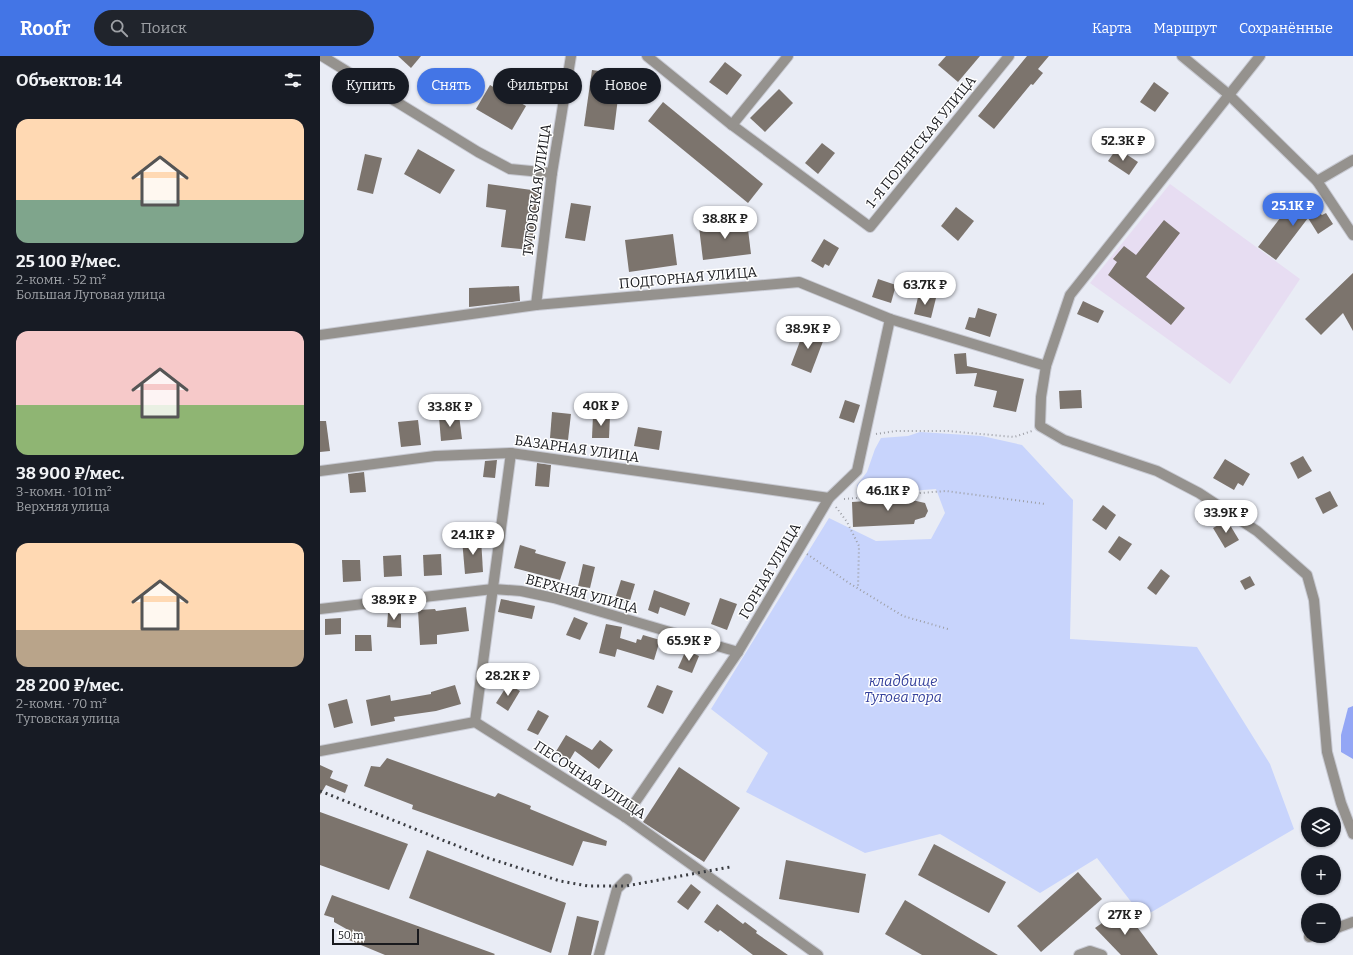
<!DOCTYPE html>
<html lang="ru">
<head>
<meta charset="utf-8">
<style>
	body { margin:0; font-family:Bitter,serif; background:#20242c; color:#f1f3f6; height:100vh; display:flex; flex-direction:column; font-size:15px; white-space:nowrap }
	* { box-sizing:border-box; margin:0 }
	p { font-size:13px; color:#9ea1a6 }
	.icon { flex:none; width:22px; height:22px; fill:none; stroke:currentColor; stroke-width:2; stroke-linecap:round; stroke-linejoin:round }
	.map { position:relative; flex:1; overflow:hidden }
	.sheet { display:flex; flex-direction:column; background:#171b24; width:320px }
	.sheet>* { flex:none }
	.hud { position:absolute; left:12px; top:12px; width:380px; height:36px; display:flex; gap:8px }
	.buttons { position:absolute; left:981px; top:751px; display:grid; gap:8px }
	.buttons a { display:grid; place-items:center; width:40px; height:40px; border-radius:50%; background:#171b24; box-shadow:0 1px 3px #0004; font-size:20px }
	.scale { position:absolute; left:12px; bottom:10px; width:87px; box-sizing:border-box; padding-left:4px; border:2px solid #191a1e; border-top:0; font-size:11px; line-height:14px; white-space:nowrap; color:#191a1e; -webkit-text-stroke:3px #fff; paint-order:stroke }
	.price { position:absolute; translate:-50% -34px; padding:0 9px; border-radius:14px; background:#fff; color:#222; font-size:13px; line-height:26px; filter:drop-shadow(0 1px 2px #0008) }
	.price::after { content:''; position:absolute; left:50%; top:24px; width:12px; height:9px; margin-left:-6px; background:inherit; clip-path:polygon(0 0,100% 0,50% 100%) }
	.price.current { background:#4375e6; color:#fff }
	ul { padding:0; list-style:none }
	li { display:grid; align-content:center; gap:8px; height:212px; padding:0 16px }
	li span { display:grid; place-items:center; height:124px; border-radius:12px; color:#555 }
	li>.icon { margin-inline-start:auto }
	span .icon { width:72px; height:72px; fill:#fffc; stroke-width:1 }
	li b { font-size:17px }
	h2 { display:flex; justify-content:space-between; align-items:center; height:48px; padding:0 16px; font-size:17px }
	.chip { padding:0 14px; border-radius:18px; background:#171b24; box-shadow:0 1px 3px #0004; font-size:14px; line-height:36px }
	.chip.current { background:#4375e6; color:#fff }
	header { display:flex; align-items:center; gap:24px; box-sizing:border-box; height:56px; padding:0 20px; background:#4375e6; color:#fff }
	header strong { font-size:19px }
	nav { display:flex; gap:22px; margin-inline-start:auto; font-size:14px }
	.search { width:280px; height:36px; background:#20242c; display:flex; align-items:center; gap:10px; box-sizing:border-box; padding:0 14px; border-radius:22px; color:#9ea1a6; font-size:15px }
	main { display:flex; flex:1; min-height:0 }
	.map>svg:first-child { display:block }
	.education { fill:#e7ddf2 }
	.green { fill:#c8d4fc }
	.forest { fill:#93a6f5 }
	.building { fill:#7c746d }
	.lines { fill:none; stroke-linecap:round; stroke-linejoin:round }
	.minor-casing { stroke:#c8cad3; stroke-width:12 }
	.path { stroke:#9d9fa6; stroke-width:2; stroke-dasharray:1 3; stroke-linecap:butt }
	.minor { stroke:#95928e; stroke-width:10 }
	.rail { stroke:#3b3d42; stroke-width:3; stroke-dasharray:2 4; stroke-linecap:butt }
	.labels { text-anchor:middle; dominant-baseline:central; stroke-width:3; stroke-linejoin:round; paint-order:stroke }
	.street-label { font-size:14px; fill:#191a1e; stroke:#fff }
	.park-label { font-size:14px; font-style:italic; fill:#35419c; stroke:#fff }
</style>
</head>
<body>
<header>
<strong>Roofr</strong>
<div class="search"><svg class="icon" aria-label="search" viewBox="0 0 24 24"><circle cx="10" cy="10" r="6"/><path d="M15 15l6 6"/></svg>Поиск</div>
<nav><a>Карта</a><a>Маршрут</a><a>Сохранённые</a></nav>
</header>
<main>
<section class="sheet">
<h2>Объектов: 14<svg class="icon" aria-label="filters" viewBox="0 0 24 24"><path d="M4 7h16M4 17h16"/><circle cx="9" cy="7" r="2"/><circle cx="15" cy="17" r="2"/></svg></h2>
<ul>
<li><span style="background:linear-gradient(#ffd9b3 65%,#7fa58c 0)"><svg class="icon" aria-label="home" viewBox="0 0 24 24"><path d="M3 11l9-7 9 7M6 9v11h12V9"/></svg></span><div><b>25 100 ₽/мес.</b><p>2-комн. · 52 m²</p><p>Большая Луговая улица</p></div></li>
<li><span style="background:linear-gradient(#f6c9c9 60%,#8fb573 0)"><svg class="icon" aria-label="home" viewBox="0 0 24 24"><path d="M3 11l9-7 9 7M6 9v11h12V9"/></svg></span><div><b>38 900 ₽/мес.</b><p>3-комн. · 101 m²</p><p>Верхняя улица</p></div></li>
<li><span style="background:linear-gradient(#ffd9b3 70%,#b9a48a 0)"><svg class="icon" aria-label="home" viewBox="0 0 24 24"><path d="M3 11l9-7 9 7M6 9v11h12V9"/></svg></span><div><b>28 200 ₽/мес.</b><p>2-комн. · 70 m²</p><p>Туговская улица</p></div></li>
</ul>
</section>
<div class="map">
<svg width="1033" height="899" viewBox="0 0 1033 899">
	<rect width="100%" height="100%" fill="#e9ecf5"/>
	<!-- education -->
	<polygon class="education" points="850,128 980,223 910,328 770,227"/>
	<!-- green -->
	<polygon class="green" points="600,376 662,380 702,389 753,444 750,583 877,591 950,708 974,773 823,861 777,802 720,837 620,778 545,797 426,736 448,697 391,653 509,462 556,485 611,483 625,457 616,433 537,439 537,429 547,416 555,393 561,382 588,380"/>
	<!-- forest -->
	<polygon class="forest" points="1033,650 1033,703 1021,696 1021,679 1028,652"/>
	<!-- building -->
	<g class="building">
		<polygon points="78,0 101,0 91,12"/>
		<polygon points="626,0 660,0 638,26 618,9"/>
		<polygon points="707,0 729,0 718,13 723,17 713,29 711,28 674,73 658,60"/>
		<polygon points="405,6 422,19 407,39 389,26"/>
		<polygon points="272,14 301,18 294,74 264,70"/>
		<polygon points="834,26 849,37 835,56 820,46"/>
		<polygon points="170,29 206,50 192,74 156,53"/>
		<polygon points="459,33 473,47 445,76 430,62"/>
		<polygon points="343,46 443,128 428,147 328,65"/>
		<polygon points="502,87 515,97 498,118 485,107"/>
		<polygon points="797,92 818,106 809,119 788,105"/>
		<polygon points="98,93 135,114 120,138 84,118"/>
		<polygon points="45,98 62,102 53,138 37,134"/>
		<polygon points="168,128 219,135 211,194 181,191 186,154 166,151"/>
		<polygon points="977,140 1002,159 1006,157 1013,168 998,178 988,162 956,204 938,191"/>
		<polygon points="251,147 271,150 265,185 245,182"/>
		<polygon points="636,151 654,165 638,185 621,170"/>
		<polygon points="844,164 860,177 826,221 865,252 851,269 788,219 797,206 793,203 804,190 816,199"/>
		<polygon points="427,165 431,198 383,204 379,171"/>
		<polygon points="353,178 357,209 309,216 305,184"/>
		<polygon points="504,183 519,192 509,210 505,208 503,212 491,205"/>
		<polygon points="1033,217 1033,275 1023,257 1001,279 985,263"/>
		<polygon points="558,223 576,229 571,247 552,241"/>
		<polygon points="199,230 200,245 149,251 149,232"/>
		<polygon points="599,237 616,242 611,262 594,258"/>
		<polygon points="763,245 784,255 778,267 757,258"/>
		<polygon points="658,252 677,258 670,281 645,273 649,261 655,262"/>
		<polygon points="485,272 505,280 491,317 471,309"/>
		<polygon points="646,297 647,310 704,323 696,356 673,351 677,335 654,330 657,317 636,318 634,298"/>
		<polygon points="761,334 762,352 740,353 739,335"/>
		<polygon points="525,344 540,349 534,367 519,362"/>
		<polygon points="232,356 251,358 248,384 230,382"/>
		<polygon points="139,359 142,383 121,385 119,361"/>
		<polygon points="273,359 290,360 289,382 272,382"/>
		<polygon points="98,364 101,389 81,391 78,366"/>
		<polygon points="0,365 6,365 10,395 0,396"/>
		<polygon points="318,371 342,375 339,394 314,390"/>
		<polygon points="983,400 992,415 978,423 970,407"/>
		<polygon points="905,403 930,418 923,430 918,427 914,434 893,422"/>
		<polygon points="177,404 175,422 163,421 165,405"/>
		<polygon points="217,407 231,409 229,431 215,430"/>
		<polygon points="44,416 46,436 30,437 28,418"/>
		<polygon points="1010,435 1018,450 1003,458 995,442"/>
		<polygon points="591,442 592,444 605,447 608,455 605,461 595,464 594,468 533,471 532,446"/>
		<polygon points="783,449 796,459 786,474 772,464"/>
		<polygon points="886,450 894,455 885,470 877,465"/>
		<polygon points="907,464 919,484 905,492 893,472"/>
		<polygon points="799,480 812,488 800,505 788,496"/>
		<polygon points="161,482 163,516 145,518 142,483"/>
		<polygon points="200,489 216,494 215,497 246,506 240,524 194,512"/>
		<polygon points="121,498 122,519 104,520 103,499"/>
		<polygon points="81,499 82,520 64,521 63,500"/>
		<polygon points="22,504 40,504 41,525 23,526"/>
		<polygon points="263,508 275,511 270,532 258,530"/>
		<polygon points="841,513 850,520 836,539 827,532"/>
		<polygon points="930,520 935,529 925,534 920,525"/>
		<polygon points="301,524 315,528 309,548 295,543"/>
		<polygon points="334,534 370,547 365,560 340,551 338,558 328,554"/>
		<polygon points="400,542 417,548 407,574 391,568"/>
		<polygon points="181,543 215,550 212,563 178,556"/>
		<polygon points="146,551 149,575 117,579 117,588 100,589 98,554 115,553 116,555"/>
		<polygon points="68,557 81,558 81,572 67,571"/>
		<polygon points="254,561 268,567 260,584 246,579"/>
		<polygon points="21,562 21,578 5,579 5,563"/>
		<polygon points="286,568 302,571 300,582 316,587 317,583 321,584 323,579 340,584 334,604 297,593 295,601 279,597"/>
		<polygon points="35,579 51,579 52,595 35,595"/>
		<polygon points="366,594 379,600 372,617 358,612"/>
		<polygon points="188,628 200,635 188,655 176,647"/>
		<polygon points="135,629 141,648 116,655 74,661 75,665 51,670 46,644 70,639 71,645 111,638 111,636"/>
		<polygon points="337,629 353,635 343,658 327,651"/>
		<polygon points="27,643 33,667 14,672 8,648"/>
		<polygon points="218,654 229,660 218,679 207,674"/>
		<polygon points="246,679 272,694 280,684 293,694 279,713 255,695 249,705 235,697"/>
		<polygon points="67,702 175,741 178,737 211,750 210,753 287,785 286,790 263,785 253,810 92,753 93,749 44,730 51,710 60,711"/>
		<polygon points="0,709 13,715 10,722 28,729 25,737 6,729 0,739"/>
		<polygon points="359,711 420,752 384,806 323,766"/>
		<polygon points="0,756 88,788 69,834 0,809"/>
		<polygon points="614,788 686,826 669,857 598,819"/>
		<polygon points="107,794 246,847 231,897 89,842"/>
		<polygon points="466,804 546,818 539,857 459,843"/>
		<polygon points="758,816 782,843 721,896 697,870"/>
		<polygon points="371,828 381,836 368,854 357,846"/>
		<polygon points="12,839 175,898 174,899 65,899 29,884 30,875 14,866 14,862 4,859"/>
		<polygon points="585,844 678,899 602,899 565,878"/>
		<polygon points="397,848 423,868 425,866 437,875 436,877 468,899 433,899 400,874 398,876 384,866"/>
		<polygon points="803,852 838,899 801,899 775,872"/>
		<polygon points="257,860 279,865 271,899 248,899"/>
	</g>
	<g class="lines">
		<!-- minor casing -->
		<g class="minor-casing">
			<g id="minor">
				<polyline points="2,0 158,96 190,113 232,117"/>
				<polyline points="327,0 412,69 550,171 689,0"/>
				<polyline points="862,0 908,38 997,125 1033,179"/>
				<polyline points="940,0 750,239 726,310 721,341 720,370 744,384 837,415 879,437 937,475 987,519 994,544 1007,696 1021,747 1033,778"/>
				<polyline points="412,69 468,0"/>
				<polyline points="997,125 1033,104"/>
				<polyline points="216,249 232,117 251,0"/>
				<polyline points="0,279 216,249 479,226 570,263 726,310"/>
				<polyline points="0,415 115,400 191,397 509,442"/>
				<polyline points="0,553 173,533 201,535 234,542 418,596"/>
				<polyline points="155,666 191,397"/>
				<polyline points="0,695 155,666 305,761 498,899"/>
				<polyline points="305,761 418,596 509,442 537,415 570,263"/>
				<polyline points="1014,873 1033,866"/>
				<polyline points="989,881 993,880"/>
				<polyline points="279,899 297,833 307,823"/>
				<polyline points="759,899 770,895 782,899"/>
			</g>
		</g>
		<!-- path -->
		<g class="path">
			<polyline points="556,378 576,375 628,375 694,381 712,375"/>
			<polyline points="524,443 626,435 725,448"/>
			<polyline points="516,451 527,466 539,490 538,532"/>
			<polyline points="487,498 529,527 583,560 628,573"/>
		</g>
		<!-- minor -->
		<use href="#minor" class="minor"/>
		<!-- rail -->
		<polyline class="rail" points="0,735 165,801 240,825 268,830 306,830 410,811"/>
	</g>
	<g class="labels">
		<!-- street labels -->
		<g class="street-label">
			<text transform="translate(601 86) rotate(-51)">1-Я ПОЛЯНСКАЯ УЛИЦА</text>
			<text transform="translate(217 134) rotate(-82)">ТУГОВСКАЯ УЛИЦА</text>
			<text transform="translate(368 222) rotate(-5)">ПОДГОРНАЯ УЛИЦА</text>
			<text transform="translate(257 393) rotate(8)">БАЗАРНАЯ УЛИЦА</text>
			<text transform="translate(450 515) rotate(-60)">ГОРНАЯ УЛИЦА</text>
			<text transform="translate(262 538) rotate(15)">ВЕРХНЯЯ УЛИЦА</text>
			<text transform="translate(270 724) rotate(33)">ПЕСОЧНАЯ УЛИЦА</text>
		</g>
		<!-- park labels -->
		<g class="park-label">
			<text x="583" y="625">кладбище<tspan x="583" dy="16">Тугова гора</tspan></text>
		</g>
	</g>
</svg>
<div class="buttons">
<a><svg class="icon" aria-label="layers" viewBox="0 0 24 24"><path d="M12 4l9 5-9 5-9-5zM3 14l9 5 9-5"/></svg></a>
<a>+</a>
<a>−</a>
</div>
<div class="scale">50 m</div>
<b class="price" style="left:803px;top:106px">52.3K ₽</b>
<b class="price current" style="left:973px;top:171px">25.1K ₽</b>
<b class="price" style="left:405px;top:184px">38.8K ₽</b>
<b class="price" style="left:605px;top:250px">63.7K ₽</b>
<b class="price" style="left:488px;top:294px">38.9K ₽</b>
<b class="price" style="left:281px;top:371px">40K ₽</b>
<b class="price" style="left:130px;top:372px">33.8K ₽</b>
<b class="price" style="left:568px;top:456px">46.1K ₽</b>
<b class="price" style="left:906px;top:478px">33.9K ₽</b>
<b class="price" style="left:153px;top:500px">24.1K ₽</b>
<b class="price" style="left:74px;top:565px">38.9K ₽</b>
<b class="price" style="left:369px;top:606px">65.9K ₽</b>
<b class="price" style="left:188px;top:641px">28.2K ₽</b>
<b class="price" style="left:805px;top:880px">27K ₽</b>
<div class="hud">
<a class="chip">Купить</a>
<a class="chip current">Снять</a>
<a class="chip">Фильтры</a>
<a class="chip">Новое</a>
</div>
</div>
</main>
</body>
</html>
